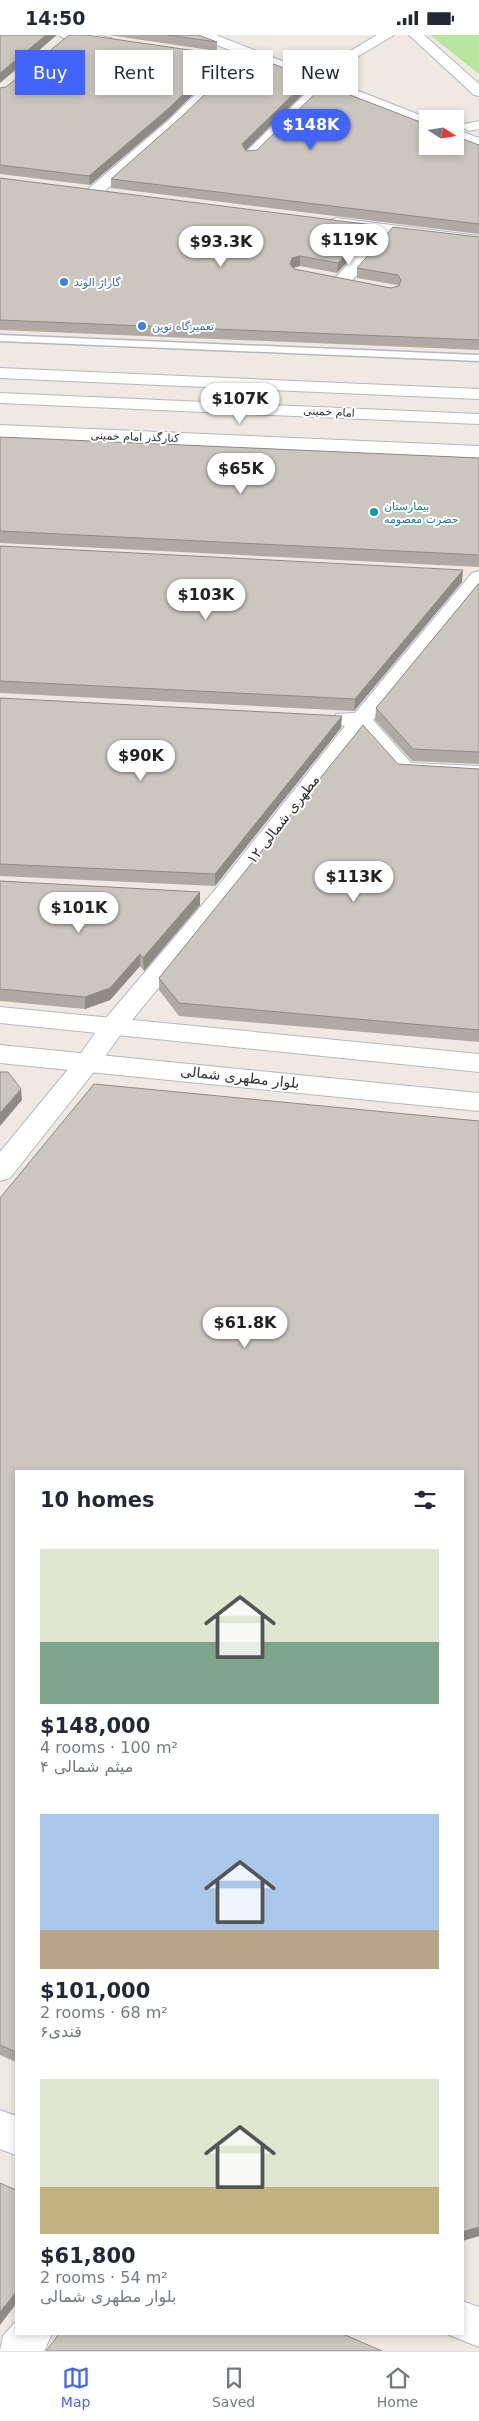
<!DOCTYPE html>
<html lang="en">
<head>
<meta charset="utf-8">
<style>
	body { margin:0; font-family:"DejaVu Sans","Noto Sans Arabic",sans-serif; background:#f2f2f3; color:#1f2937; height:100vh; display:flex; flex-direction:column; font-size:19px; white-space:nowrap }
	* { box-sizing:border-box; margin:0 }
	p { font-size:16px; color:#747a83 }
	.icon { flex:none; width:28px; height:28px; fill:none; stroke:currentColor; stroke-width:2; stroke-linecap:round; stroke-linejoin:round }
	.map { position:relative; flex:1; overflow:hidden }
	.drawer { position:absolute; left:15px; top:1435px; width:449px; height:865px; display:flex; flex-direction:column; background:#fff; border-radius:0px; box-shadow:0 2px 8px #0003 }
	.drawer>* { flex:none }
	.top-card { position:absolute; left:15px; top:15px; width:450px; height:45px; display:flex; gap:10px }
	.needle { width:32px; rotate:102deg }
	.controls { position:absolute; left:419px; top:75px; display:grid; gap:10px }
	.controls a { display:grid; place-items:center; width:45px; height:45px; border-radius:0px; background:#fff; box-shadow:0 2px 8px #0003; font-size:25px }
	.price { position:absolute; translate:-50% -42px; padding:0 11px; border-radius:18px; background:#fff; color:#222; font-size:16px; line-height:32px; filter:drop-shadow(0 1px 2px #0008) }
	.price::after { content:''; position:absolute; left:50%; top:30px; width:15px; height:11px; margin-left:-8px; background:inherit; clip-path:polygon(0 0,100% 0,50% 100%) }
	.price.selected { background:#4264fb; color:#fff }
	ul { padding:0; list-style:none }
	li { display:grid; align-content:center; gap:10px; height:265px; padding:0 25px }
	li span { display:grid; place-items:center; height:155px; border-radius:0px; color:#555 }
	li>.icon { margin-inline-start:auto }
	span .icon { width:90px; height:90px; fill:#fffc; stroke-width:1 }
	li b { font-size:21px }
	h2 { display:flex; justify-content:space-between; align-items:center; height:60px; padding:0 25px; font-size:21px }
	.tag { padding:0 18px; border-radius:0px; background:#fff; box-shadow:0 2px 8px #0003; font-size:18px; line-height:45px }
	.tag.selected { background:#4264fb; color:#fff }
	.status { display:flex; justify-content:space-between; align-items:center; height:35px; padding:0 25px; background:#fff; direction:ltr }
	.status svg { height:14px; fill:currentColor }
	.menu { display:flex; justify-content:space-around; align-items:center; height:70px; border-top:1px solid #e0e1e3; background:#fff; font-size:14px; color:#747a83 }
	.menu a { display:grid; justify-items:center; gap:2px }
	.menu .selected { color:#4264fb }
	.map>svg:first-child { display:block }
	.green { fill:#b6e59e }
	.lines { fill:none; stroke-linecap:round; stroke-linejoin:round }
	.lane-casing { stroke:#b4b7c1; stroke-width:3 }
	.street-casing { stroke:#b4b7c1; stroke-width:2 }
	.secondary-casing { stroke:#b4b7c1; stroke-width:2 }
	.lane { fill:#fff; fill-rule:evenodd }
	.street { fill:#fff; fill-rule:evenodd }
	.secondary { fill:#fff; fill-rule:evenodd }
	.wall { fill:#afaba4 }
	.shaded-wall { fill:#8e8b86 }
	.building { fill:#cbc7bf; stroke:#8e8b86 }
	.shop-dot { fill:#3f7fe0; stroke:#fff; stroke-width:2 }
	.culture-dot { fill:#0f9aa8; stroke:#fff; stroke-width:2 }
	.labels { text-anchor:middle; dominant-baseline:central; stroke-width:4; stroke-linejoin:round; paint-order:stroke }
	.far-shop-label { font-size:11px; fill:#366cbe; stroke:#fff; text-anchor:start }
	.far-street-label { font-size:11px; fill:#2e2e2e; stroke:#fff }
	.far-culture-label { font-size:11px; fill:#0d838f; stroke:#fff; text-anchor:start }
	.street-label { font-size:14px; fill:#2e2e2e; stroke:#fff }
</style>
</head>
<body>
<div class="status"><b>14:50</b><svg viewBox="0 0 49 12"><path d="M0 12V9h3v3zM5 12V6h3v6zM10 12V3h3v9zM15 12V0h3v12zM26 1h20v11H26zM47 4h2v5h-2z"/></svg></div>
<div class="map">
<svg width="479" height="2316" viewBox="0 0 479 2316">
	<rect width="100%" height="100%" fill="#efe9e1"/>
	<!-- green -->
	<polygon class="green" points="430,0 479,0 479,39"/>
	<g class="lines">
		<!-- lane casing -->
		<g class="lane-casing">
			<polygon id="lane" points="0,300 479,320 479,326 0,306"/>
		</g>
		<!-- street casing -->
		<g class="street-casing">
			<g id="street">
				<polygon points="377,0 394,0 325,41 320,42 313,38"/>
				<polygon points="409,0 424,0 479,49 479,61 474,60"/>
				<polygon points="239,21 244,22 246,25 244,28 179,91 99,161 87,161 85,158 87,155 169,85 234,22"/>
				<polygon points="325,43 330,44 332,47 330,50 256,123 246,123 243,120 246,117 320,44"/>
				<polygon points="479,86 479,94 469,96 462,92 464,89"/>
				<polygon points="388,190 394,192 396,195 394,198 348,250 336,250 334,246 336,242 382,192"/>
				<polygon points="0,390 479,411 479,423 0,402"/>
				<polygon points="479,536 479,555 373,685 411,728 479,731 479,745 397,739 362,699 230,866 123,996 97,1033 10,1143 0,1146 0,1117 79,1021 105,984 214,856 345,691 336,689 333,684 336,679 355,678 472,538"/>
				<polygon points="16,2286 16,2299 52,2299 44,2316 0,2316 3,2301"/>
			</g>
		</g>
		<!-- secondary casing -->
		<g class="secondary-casing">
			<g id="secondary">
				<path d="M59,0H94L111,3L113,6C107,13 65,7 59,0Z"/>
				<polygon points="197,0 216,0 430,84 428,84 428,92 199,3"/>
				<polygon points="455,94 479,103 479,113 455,103"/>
				<polygon points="336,183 479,201 479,211 330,191 328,188 330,185"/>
				<polygon points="0,333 479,354 479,364 0,343"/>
				<polygon points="0,358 479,379 479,389 0,368"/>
				<polygon points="0,972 479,1019 479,1037 0,988"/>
				<polygon points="0,1010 479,1058 479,1076 0,1028"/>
				<polygon points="0,2075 16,2081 16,2120 0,2114"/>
				<polygon points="462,2266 479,2272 479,2312 447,2299 462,2299"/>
			</g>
		</g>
		<!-- lane -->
		<use href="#lane" class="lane"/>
		<!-- street -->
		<use href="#street" class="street"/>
		<!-- secondary -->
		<use href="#secondary" class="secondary"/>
	</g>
	<!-- wall -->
	<g class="wall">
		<polygon points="108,0 198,0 217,7 217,16"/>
		<polygon points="224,29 168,84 90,150 0,139 0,53"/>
		<polygon points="310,52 246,115 246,116 479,110 479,199 111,153 111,144"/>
		<polygon points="0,143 373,200 337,238 300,231 293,233 294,234 391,253 398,251 397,250 357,243 357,233 479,202 479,315 0,295"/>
		<polygon points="0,402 479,423 479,532 0,508"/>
		<polygon points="0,511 462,547 354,676 0,658"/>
		<polygon points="479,548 479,729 412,726 375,685 376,673"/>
		<polygon points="0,663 341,693 215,851 0,841"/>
		<polygon points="398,729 479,734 479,1007 179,981 159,955 159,943"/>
		<polygon points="0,846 200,857 200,870 144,936 140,931 110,965 85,974 0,966"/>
		<polygon points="479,1086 479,2201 462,2206 462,1436 16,1436 16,2027 0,2020 0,1163"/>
	</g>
	<!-- shaded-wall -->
	<g class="shaded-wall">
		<polygon points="46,0 57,0 0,48 0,38"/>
		<polygon points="224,20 224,29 168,84 90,150 89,141"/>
		<polygon points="310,43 310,52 242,119 242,109"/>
		<polygon points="373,190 373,200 337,238 338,228"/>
		<polygon points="300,221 300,231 292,233 290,229 292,223"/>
		<polygon points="463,535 462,547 354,676 355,664"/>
		<polygon points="342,681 341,693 215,851 215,839"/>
		<polygon points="200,857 200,870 144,936 143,923"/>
		<polygon points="140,919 140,931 110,965 85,974 85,962"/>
		<polygon points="21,1054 22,1065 0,1091 0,1078"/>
		<polygon points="479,2192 479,2201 462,2206 462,2197"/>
		<polygon points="16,2257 16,2269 0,2290 0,2277"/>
	</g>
	<!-- building -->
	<g class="building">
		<polygon points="0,0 46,0 0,38"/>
		<polygon points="69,0 86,0 224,20 168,74 89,141 0,130 0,53 6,52"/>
		<polygon points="168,0 198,0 217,7"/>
		<polygon points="247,19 310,43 242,109 246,116 257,115 324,50 428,90 428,111 455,111 455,101 479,110 479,189 111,144 180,83"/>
		<polygon points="0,143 373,190 338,228 300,221 292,223 290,229 294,234 391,253 399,251 401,245 398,240 357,233 393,192 479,202 479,305 0,285"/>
		<polygon points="0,402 479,423 479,520 0,496"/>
		<polygon points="0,511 463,535 355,664 0,646"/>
		<polygon points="479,548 479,717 413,714 376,673"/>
		<polygon points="0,663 342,681 215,839 0,829"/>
		<polygon points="363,690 398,729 479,734 479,995 179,968 159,943"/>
		<polygon points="0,846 200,857 143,923 140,919 110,953 85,962 0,954"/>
		<polygon points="0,1037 8,1037 21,1054 0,1078"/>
		<polygon points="94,1049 479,1086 479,2192 462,2197 462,1436 16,1436 16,2017 0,2010 0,1163"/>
		<polygon points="0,2148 16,2155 16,2257 0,2277"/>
		<polygon points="59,2299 343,2299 382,2316 46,2316"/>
	</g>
	<!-- markers -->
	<g class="shop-dot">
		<circle cx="64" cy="247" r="5"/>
		<circle cx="142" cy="291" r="5"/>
	</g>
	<circle class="culture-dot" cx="374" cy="477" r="5"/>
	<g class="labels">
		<!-- far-shop labels -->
		<g class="far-shop-label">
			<text x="74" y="247">گاراژ الوند</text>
			<text x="152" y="291">تعمیرگاه نوین</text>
		</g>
		<!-- far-street labels -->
		<g class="far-street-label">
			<text transform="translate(329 377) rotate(3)">امام خمینی</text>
			<text transform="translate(135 402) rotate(2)">کنارگذر امام خمینی</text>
		</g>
		<!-- far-culture labels -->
		<g class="far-culture-label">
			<text x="384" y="471">بیمارستان<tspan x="384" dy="13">حضرت معصومه</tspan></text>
		</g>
		<!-- street labels -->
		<g class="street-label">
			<text transform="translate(283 784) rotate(-52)">مطهری شمالی ۱۲</text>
			<text transform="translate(240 1042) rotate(6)">بلوار مطهری شمالی</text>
		</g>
	</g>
</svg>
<div class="controls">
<a><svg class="needle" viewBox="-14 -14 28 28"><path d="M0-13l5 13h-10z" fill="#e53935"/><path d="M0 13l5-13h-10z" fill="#747a83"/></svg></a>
</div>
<b class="price selected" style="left:311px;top:116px">$148K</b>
<b class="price" style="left:349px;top:231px">$119K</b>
<b class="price" style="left:221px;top:233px">$93.3K</b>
<b class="price" style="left:240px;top:390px">$107K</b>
<b class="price" style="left:241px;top:460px">$65K</b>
<b class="price" style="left:206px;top:586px">$103K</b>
<b class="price" style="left:141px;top:747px">$90K</b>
<b class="price" style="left:354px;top:868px">$113K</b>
<b class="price" style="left:79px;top:899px">$101K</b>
<b class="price" style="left:245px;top:1314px">$61.8K</b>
<div class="top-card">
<a class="tag selected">Buy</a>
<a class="tag">Rent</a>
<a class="tag">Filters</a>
<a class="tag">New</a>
</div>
<section class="drawer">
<h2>10 homes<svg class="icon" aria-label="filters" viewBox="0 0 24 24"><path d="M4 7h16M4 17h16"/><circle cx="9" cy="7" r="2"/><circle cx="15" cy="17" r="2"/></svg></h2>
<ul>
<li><span style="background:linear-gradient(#dfe7d0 60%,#7fa58c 0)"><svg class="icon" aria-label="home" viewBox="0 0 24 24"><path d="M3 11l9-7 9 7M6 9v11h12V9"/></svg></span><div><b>$148,000</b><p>4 rooms · 100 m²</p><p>میثم شمالی ۴</p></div></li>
<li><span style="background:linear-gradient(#a9c7e8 75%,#b9a48a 0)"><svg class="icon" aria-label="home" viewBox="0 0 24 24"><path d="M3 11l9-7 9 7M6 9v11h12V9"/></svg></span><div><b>$101,000</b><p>2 rooms · 68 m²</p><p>قندی۶</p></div></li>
<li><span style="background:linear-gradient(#dfe7d0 70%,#c2b280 0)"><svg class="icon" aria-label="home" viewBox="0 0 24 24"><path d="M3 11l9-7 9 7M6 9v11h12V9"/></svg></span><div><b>$61,800</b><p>2 rooms · 54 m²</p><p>بلوار مطهری شمالی</p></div></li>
</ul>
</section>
</div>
<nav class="menu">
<a class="selected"><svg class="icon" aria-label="map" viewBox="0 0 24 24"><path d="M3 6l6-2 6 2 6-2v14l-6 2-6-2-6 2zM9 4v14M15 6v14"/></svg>Map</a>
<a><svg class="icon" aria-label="saved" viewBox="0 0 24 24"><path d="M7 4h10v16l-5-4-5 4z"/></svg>Saved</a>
<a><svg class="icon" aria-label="home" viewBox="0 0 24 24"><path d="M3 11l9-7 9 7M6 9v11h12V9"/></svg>Home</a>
</nav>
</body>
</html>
